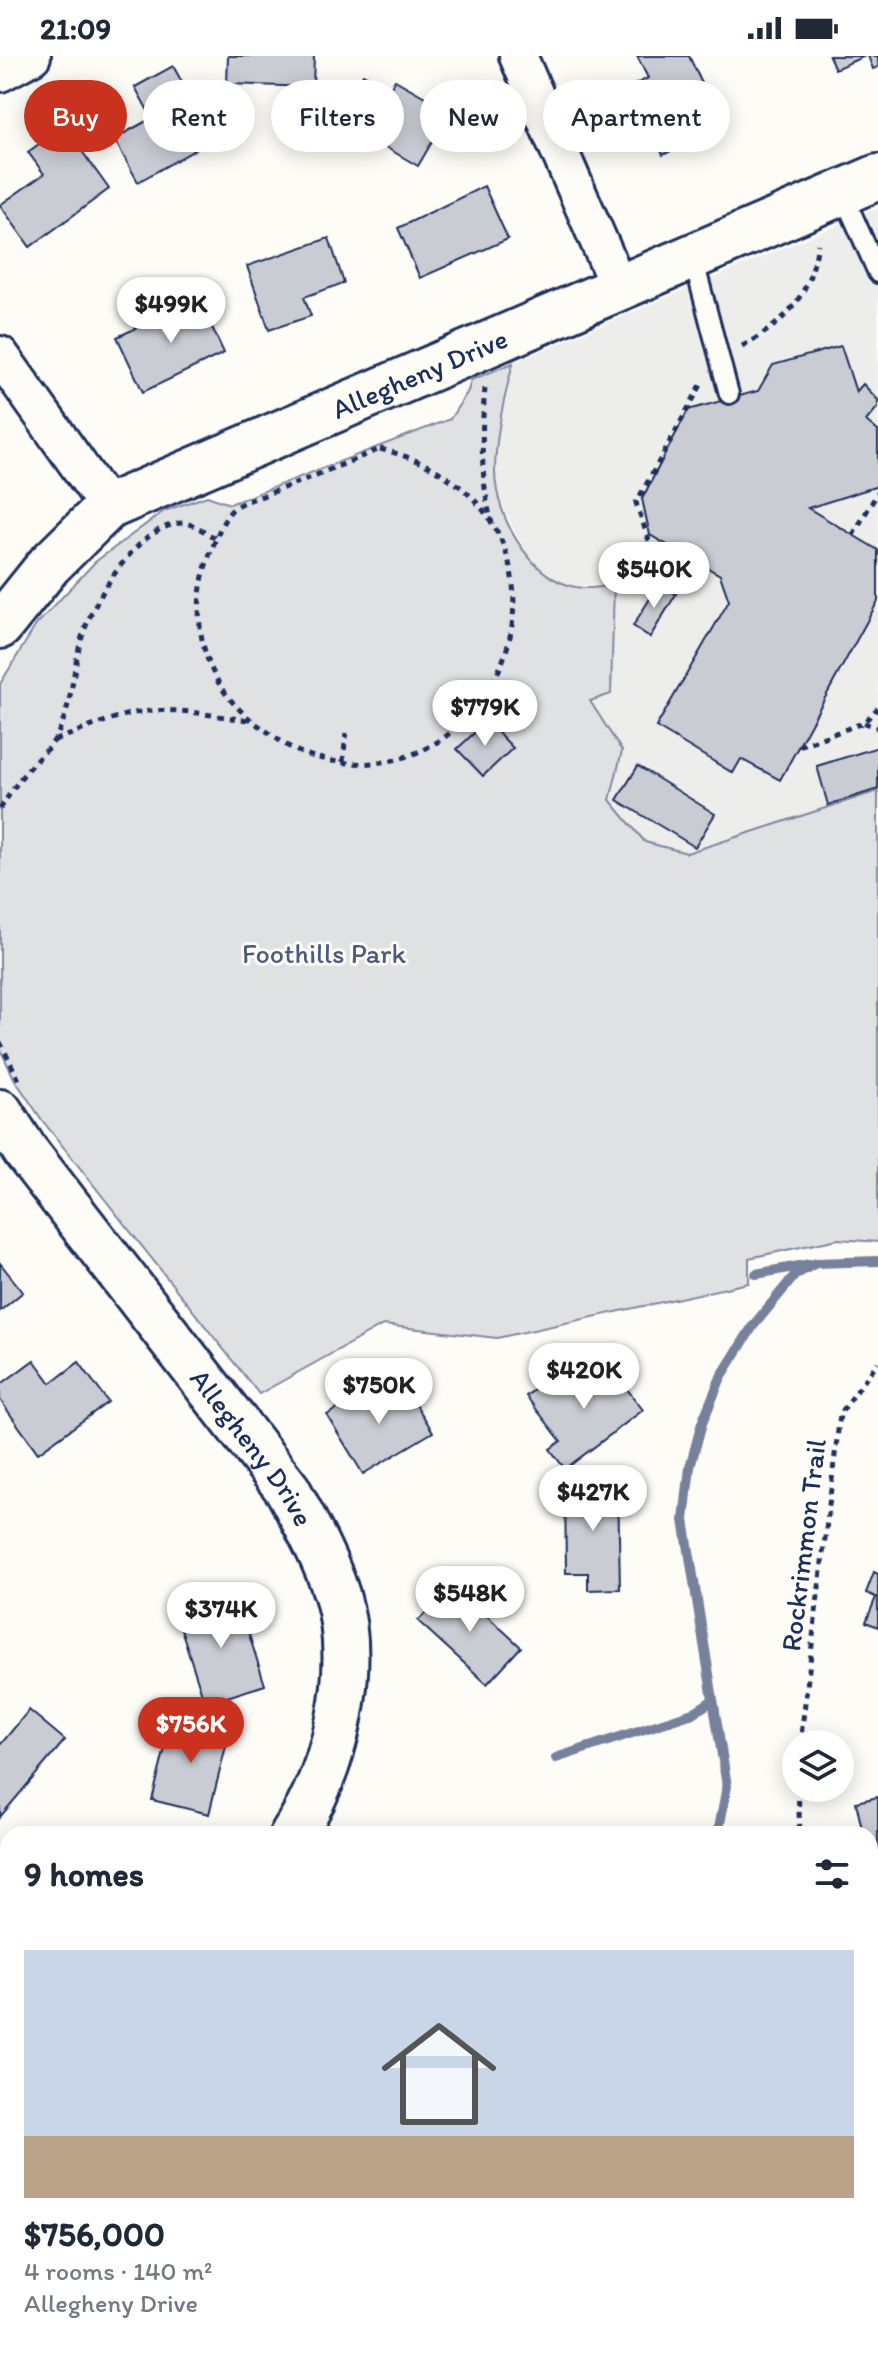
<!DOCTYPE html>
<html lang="en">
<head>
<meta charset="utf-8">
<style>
	body { margin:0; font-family:Itim,sans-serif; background:#f6f6f7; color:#1f2937; height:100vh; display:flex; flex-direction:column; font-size:30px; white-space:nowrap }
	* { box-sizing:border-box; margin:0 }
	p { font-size:26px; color:#747a83 }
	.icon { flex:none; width:44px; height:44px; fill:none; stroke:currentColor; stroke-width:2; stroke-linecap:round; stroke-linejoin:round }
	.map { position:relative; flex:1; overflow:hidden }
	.sheet { position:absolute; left:0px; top:1770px; width:878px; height:536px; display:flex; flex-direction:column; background:#fff; border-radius:24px 24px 0 0; box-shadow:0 4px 20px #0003 }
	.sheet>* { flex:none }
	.guide { position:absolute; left:24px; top:24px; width:830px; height:72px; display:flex; gap:16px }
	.fabs { position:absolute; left:782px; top:1674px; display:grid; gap:16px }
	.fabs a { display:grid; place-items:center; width:72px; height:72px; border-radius:50%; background:#fff; box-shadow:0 4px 20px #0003; font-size:40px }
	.price { position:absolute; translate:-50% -68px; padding:0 18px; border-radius:28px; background:#fff; color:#222; font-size:26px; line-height:52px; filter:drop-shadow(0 2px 4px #0008) }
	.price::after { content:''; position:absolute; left:50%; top:48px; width:24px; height:18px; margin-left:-12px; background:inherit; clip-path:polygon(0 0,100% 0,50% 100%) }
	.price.selected { background:#c8321e; color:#fff }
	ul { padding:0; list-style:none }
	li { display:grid; align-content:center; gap:16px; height:424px; padding:0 24px }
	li+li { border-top:2px solid #e0e1e3 }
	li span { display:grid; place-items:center; height:248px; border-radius:0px; color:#555 }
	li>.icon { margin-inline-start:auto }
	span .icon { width:144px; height:144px; fill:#fffc; stroke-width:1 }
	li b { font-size:34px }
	h2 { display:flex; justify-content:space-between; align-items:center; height:96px; padding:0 24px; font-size:34px }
	.pill { padding:0 28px; border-radius:36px; background:#fff; box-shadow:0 4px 20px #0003; font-size:28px; line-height:72px }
	.pill.selected { background:#c8321e; color:#fff }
	.status { display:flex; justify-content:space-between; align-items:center; height:56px; padding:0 40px; background:#fff; direction:ltr }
	.status svg { height:22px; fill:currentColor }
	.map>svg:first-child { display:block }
	.built { fill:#edeeec }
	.green { fill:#e0e1e3; stroke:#7e88a0; stroke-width:2 }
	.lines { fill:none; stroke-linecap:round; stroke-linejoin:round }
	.stream { stroke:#76819c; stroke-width:10 }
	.building { fill:#c9ccd3; stroke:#1b2f5e; stroke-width:2 }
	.lane-casing { stroke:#1b2f5e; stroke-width:24 }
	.street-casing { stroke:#1b2f5e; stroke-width:42 }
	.secondary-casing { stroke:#1b2f5e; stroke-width:50 }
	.path { stroke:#1b2f5e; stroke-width:5; stroke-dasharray:6 6; stroke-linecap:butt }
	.lane { stroke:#fdfcf7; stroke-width:18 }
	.street { stroke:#fdfcf7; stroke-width:36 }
	.secondary { stroke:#fdfcf7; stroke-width:44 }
	.labels { text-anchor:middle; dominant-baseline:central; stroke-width:6; stroke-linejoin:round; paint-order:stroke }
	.street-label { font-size:28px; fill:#1b2f5e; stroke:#fdfcf7 }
	.park-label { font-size:28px; fill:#4c5c7f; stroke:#fdfcf7 }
</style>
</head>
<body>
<div class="status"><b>21:09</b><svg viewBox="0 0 49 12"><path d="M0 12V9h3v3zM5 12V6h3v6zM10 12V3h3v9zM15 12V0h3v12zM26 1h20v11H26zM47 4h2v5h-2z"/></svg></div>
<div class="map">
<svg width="878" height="2306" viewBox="0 0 878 2306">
	<rect width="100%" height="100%" fill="#fdfcf7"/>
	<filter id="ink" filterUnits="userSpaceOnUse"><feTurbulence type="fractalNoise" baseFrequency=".0125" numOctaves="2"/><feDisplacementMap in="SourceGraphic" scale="16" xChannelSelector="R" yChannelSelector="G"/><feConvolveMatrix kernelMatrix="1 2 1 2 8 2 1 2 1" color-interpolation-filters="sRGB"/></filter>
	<g filter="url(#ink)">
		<!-- built -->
		<polygon class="built" points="878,152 878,735 687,797 645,786 610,744 622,695 589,645 611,637 614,529 570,530 545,517 526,497 501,448 495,422 496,390 513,307"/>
		<!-- green -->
		<path class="green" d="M513,307C504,343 495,380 495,417C496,460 528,518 571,530C585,534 600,531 614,529L611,638L590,645L622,695L610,744L645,786L687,797L878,735V1186L838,1183L749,1202V1227L497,1282L383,1269L259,1338L42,1064L15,1024L0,993V628L36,569L95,506L164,455L207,440L230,448L450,363L468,335L471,324Z"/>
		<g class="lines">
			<!-- stream -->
			<g class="stream">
				<polyline points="756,1218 810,1208"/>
				<polyline points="556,1702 693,1657 712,1645"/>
				<polyline points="718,1778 727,1730 684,1464 690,1411 702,1367 721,1321 753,1270 795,1219 816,1207 878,1205"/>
				<polyline points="266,2306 273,2298"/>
			</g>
		</g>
		<!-- building -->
		<g class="building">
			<polygon points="228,0 314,0 313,31 227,28"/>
			<polygon points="637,0 689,0 722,70 663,99 630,31 648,22"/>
			<polygon points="829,0 865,0 835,13"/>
			<polygon points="868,0 878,0 878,11 873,13"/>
			<polygon points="173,10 214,83 138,126 114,83 152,62 135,31"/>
			<polygon points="363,18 390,33 395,24 450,55 418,110 337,63"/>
			<polygon points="64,70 109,133 30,191 0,149 44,118 28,96"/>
			<polygon points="484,130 508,183 420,222 398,172"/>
			<polygon points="329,182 344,227 304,241 311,260 269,274 247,210"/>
			<polygon points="199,243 224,297 143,336 117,281"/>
			<polygon points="841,290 856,336 863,328 878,344 878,351 866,365 878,375 878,430 808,452 878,494 878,545 780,724 741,703 733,717 656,671 729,545 720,519 650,479 642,443 688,354 758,335 773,309"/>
			<polygon points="659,528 676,538 650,581 633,570"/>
			<polygon points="487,665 513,692 483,720 457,693"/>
			<polygon points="878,691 878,733 828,749 817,710"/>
			<polygon points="638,710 715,758 695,791 617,744"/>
			<polygon points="0,1207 23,1236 0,1255"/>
			<polygon points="34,1304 51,1327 79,1306 108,1346 38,1397 0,1344 0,1329"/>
			<polygon points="607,1307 643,1354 565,1413 550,1393 561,1385 526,1340 558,1316 571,1334"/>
			<polygon points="379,1326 388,1341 405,1331 433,1376 363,1418 327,1359"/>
			<polygon points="618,1426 620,1533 588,1534 588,1517 566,1517 565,1428"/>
			<polygon points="874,1516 878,1518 878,1571 866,1566 876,1541 866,1537"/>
			<polygon points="452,1528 521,1591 487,1628 418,1565"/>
			<polygon points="237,1541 265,1629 205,1648 177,1560"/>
			<polygon points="29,1654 65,1684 0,1761 0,1689"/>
			<polygon points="173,1660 230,1674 209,1758 152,1744"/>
			<polygon points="878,1741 878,1830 876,1830 870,1806 870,1778 863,1778 856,1746"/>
			<polygon points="878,2160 878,2240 870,2235 870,2171"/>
			<polygon points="495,2298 510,2298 514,2306 482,2306"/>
			<polygon points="561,2298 595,2298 590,2306 575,2306"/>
			<polygon points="781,2298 844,2298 839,2306 776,2306"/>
		</g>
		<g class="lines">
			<!-- lane casing -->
			<g class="lane-casing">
				<g id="lane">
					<polyline points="842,136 878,217"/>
					<polyline points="693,202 729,338"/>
				</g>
			</g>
			<!-- street casing -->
			<g class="street-casing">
				<g id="street">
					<polyline points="518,0 620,234"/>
					<polyline points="0,17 32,0"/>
					<polyline points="0,299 108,451"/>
					<polyline points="870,2030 878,2019"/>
					<polyline points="0,2304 2,2306"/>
					<polyline points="687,2306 690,2298"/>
				</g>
			</g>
			<!-- secondary casing -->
			<g class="secondary-casing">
				<g id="secondary">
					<path id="s1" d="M0,570L49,509L108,451L878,121"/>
					<path id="s2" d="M0,1056L26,1096L288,1434C306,1468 325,1502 337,1539C359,1613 335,1715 293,1778"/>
					<polyline points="0,2158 8,2150"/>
				</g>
			</g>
			<!-- path -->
			<g class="path">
				<path d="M742,290C788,266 810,238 818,188"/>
				<path d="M485,332C481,380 480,422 492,468"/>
				<path d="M380,393C616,449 508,769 302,697C288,692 274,680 261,671C202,632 185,559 211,495C216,483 223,461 234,452C243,445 261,441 273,436C309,422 344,408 380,393Z"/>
				<polyline points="853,479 878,436"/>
				<polyline points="653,496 636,447 701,329"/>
				<polyline points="462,665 471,674"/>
				<polyline points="864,667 878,672"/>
				<path d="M55,684C86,674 117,657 150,655C183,652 216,661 249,664"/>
				<polyline points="799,690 863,667 878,652"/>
				<polyline points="343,706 346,677"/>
				<path d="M0,753C8,741 15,729 24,718C33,705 49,695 56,681C73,649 72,614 82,581C94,543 138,468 183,467C193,467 206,477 215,482"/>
				<polyline points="0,986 19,1024"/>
				<polyline points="800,1688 840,1358 878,1306"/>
				<polyline points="798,1732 800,1778"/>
				<polyline points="0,2207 8,2198"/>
			</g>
			<!-- lane -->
			<use href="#lane" class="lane"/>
			<!-- street -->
			<use href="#street" class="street"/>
			<!-- secondary -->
			<use href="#secondary" class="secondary"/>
		</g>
	</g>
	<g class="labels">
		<!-- street labels -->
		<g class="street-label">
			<text stroke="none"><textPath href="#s1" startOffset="500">Allegheny Drive</textPath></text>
			<text stroke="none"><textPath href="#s2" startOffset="420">Allegheny Drive</textPath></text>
			<text transform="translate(803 1489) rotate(-83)">Rockrimmon Trail</text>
		</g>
		<!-- park labels -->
		<g class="park-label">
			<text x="324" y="897">Foothills Park</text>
		</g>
	</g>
</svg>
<div class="fabs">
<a><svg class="icon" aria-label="layers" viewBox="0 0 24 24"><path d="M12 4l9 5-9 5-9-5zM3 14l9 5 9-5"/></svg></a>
</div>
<b class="price" style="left:171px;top:289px">$499K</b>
<b class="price" style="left:654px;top:554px">$540K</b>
<b class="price" style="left:485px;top:692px">$779K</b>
<b class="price" style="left:584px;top:1355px">$420K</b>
<b class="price" style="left:379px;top:1370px">$750K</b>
<b class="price" style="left:593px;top:1477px">$427K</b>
<b class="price" style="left:470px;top:1578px">$548K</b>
<b class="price" style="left:221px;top:1594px">$374K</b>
<b class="price selected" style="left:191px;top:1709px">$756K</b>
<div class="guide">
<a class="pill selected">Buy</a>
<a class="pill">Rent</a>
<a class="pill">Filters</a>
<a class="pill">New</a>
<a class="pill">Apartment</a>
</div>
<section class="sheet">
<h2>9 homes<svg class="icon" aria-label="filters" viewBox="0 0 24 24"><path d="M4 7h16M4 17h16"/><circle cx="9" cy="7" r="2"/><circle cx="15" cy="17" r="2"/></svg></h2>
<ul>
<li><span style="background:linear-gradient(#c9d6e8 75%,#b9a48a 0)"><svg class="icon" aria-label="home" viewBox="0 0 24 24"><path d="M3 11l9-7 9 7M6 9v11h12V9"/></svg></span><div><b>$756,000</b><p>4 rooms · 140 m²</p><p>Allegheny Drive</p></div></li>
</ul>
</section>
</div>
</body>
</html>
